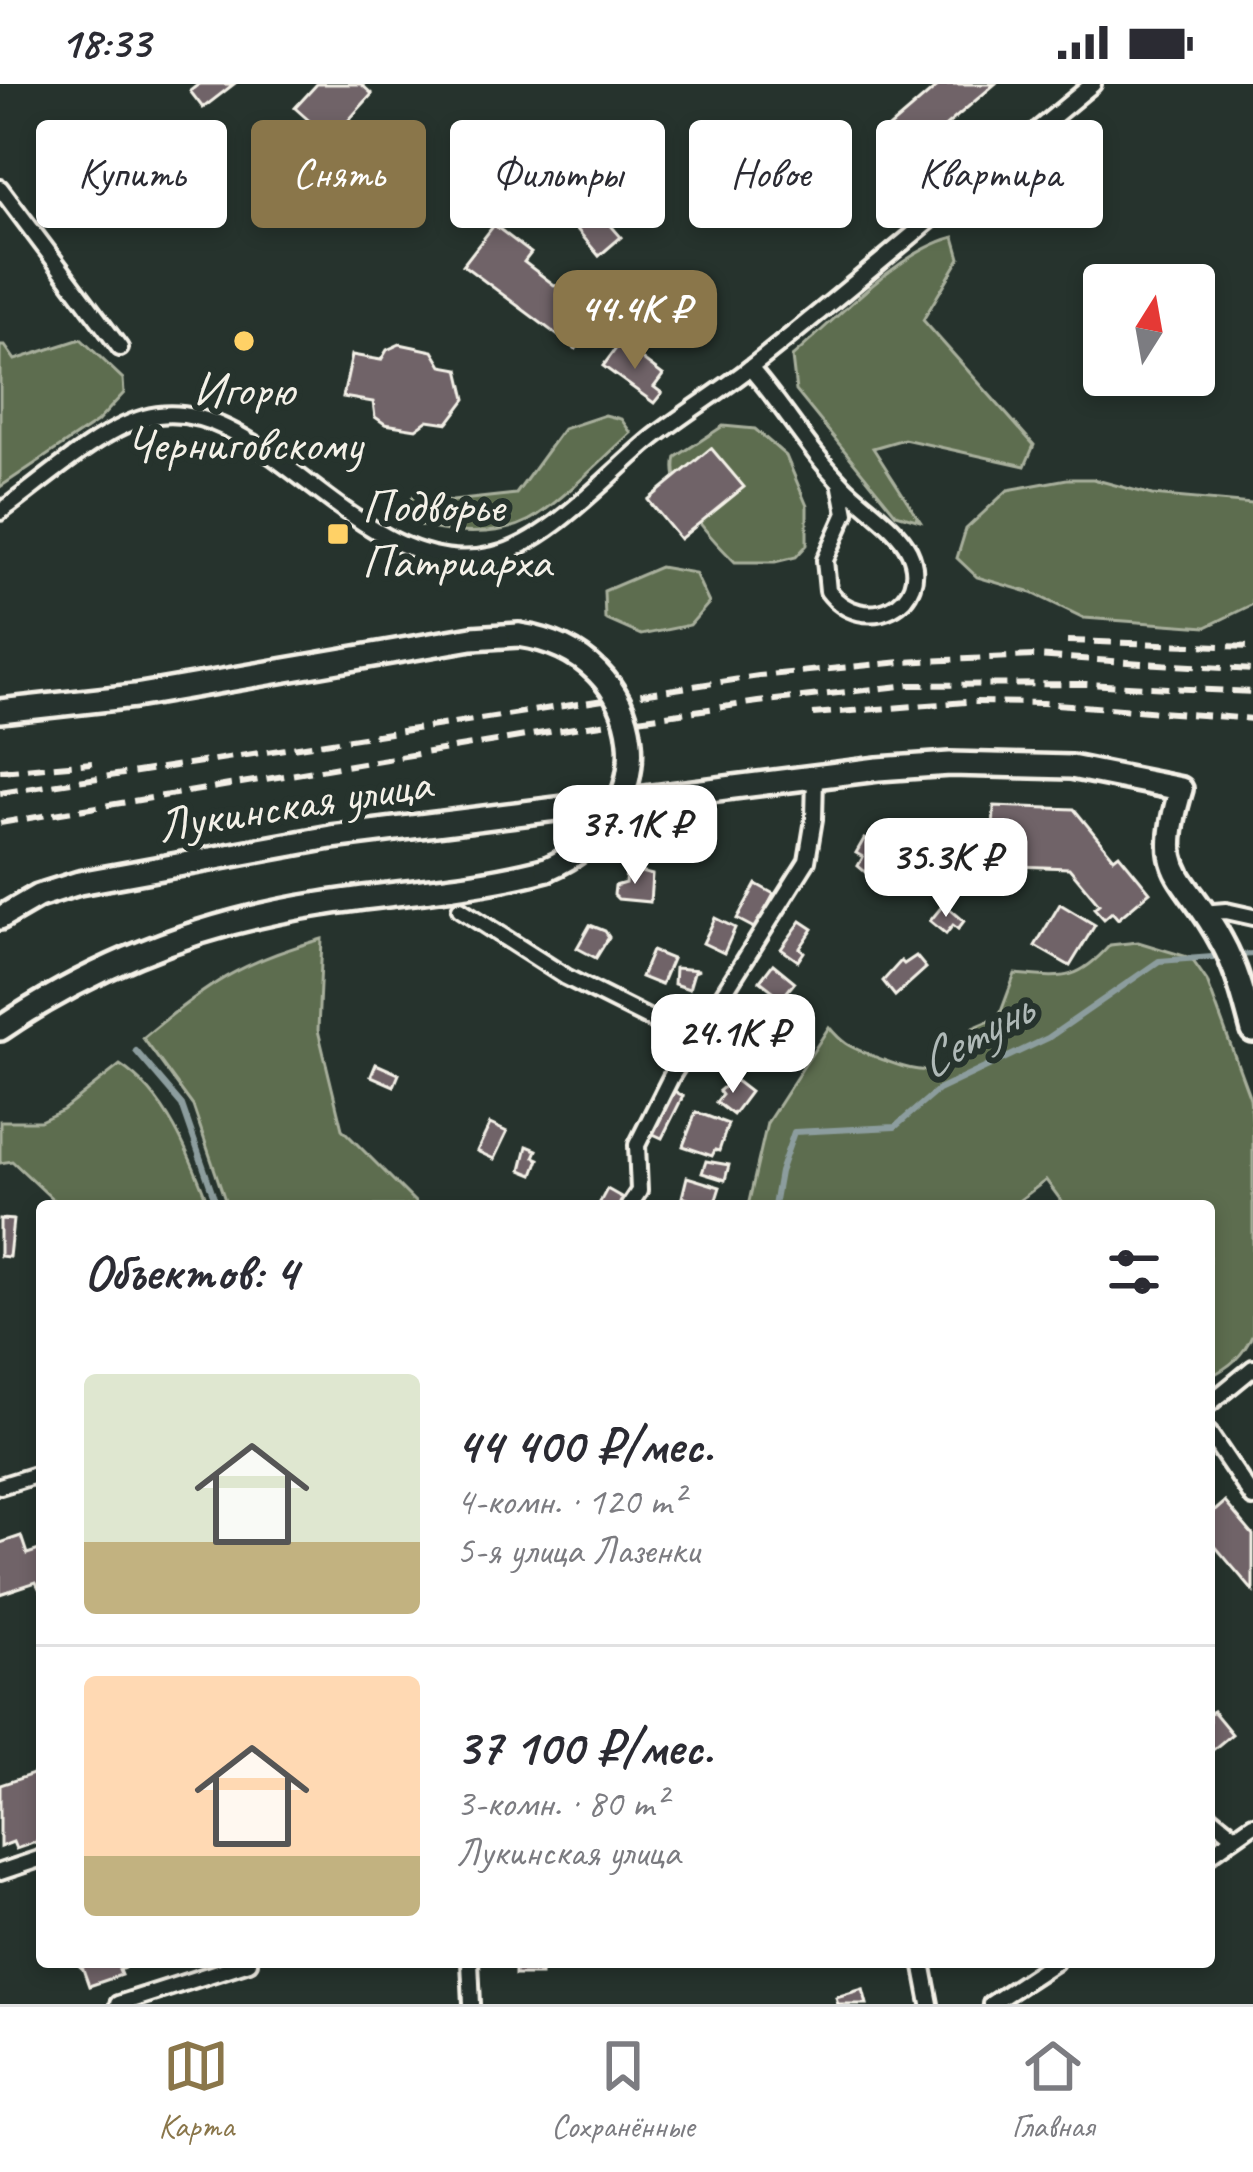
<!DOCTYPE html>
<html lang="ru">
<head>
<meta charset="utf-8">
<style>
	body { margin:0; font-family:Caveat,sans-serif; background:#f7f7f7; color:#2b2b33; height:100vh; display:flex; flex-direction:column; font-size:45px; white-space:nowrap }
	* { box-sizing:border-box; margin:0 }
	p { font-size:39px; color:#7c7c81 }
	.icon { flex:none; width:66px; height:66px; fill:none; stroke:currentColor; stroke-width:2; stroke-linecap:round; stroke-linejoin:round }
	.map { position:relative; flex:1; overflow:hidden }
	.sheet { position:absolute; left:36px; top:1116px; width:1179px; height:768px; display:flex; flex-direction:column; background:#fff; border-radius:12px; box-shadow:0 6px 18px #0003 }
	.sheet>* { flex:none }
	.hud { position:absolute; left:36px; top:36px; width:1182px; height:108px; display:flex; gap:24px }
	.needle { width:78px; rotate:11deg }
	.buttons { position:absolute; left:1083px; top:180px; display:grid; gap:24px }
	.buttons a { display:grid; place-items:center; width:132px; height:132px; border-radius:12px; background:#fff; box-shadow:0 6px 18px #0003; font-size:60px }
	.price { position:absolute; translate:-50% -102px; padding:0 27px; border-radius:24px; background:#fff; color:#222; font-size:39px; line-height:78px; filter:drop-shadow(0 3px 6px #0008) }
	.price::after { content:''; position:absolute; left:50%; top:72px; width:36px; height:27px; margin-left:-18px; background:inherit; clip-path:polygon(0 0,100% 0,50% 100%) }
	.price.current { background:#8a764a; color:#fff }
	ul { padding:0; list-style:none }
	li { display:flex; align-items:center; gap:36px; height:300px; padding:0 48px }
	li+li { border-top:3px solid #e1e1e2 }
	li span { display:grid; place-items:center; flex:none; width:336px; height:240px; border-radius:12px; color:#555 }
	li>.icon { margin-inline-start:auto }
	span .icon { width:144px; height:144px; fill:#fffc; stroke-width:1 }
	li b { font-size:51px }
	h2 { display:flex; justify-content:space-between; align-items:center; height:144px; padding:0 48px; font-size:51px }
	.chip { padding:0 42px; border-radius:12px; background:#fff; box-shadow:0 6px 18px #0003; font-size:42px; line-height:108px }
	.chip.current { background:#8a764a; color:#fff }
	.status { display:flex; justify-content:space-between; align-items:center; height:84px; padding:0 60px; background:#fff; direction:ltr }
	.status svg { height:33px; fill:currentColor }
	.menu { display:flex; justify-content:space-around; align-items:center; height:168px; border-top:3px solid #e1e1e2; background:#fff; font-size:33px; color:#7c7c81 }
	.menu a { display:grid; justify-items:center; gap:6px }
	.menu .current { color:#8a764a }
	.map>svg:first-child { display:block }
	.green { fill:#5d6d4f; stroke:#a8af9c; stroke-width:3 }
	.lines { fill:none; stroke-linecap:round; stroke-linejoin:round }
	.stream { stroke:#8c9d9e; stroke-width:6 }
	.building { fill:#6f6468; stroke:#f4f1e8; stroke-width:3 }
	.street-casing { stroke:#f4f1e8; stroke-width:22 }
	.secondary-casing { stroke:#f4f1e8; stroke-width:30 }
	.street { stroke:#26332d; stroke-width:14 }
	.secondary { stroke:#26332d; stroke-width:21 }
	.rail { stroke:#f4f1e8; stroke-width:6; stroke-dasharray:18 9; stroke-linecap:butt }
	.secondary-bridge-casing { stroke:#f4f1e8; stroke-width:30; stroke-linecap:butt }
	.secondary-bridge { stroke:#26332d; stroke-width:21 }
	.poi-dot { fill:#ffd166; stroke:#26332d; stroke-width:4.5 }
	.labels { text-anchor:middle; dominant-baseline:central; stroke-width:12; stroke-linejoin:round; paint-order:stroke }
	.poi-label { font-size:48px; fill:#f4f1e8; stroke:#26332d }
	.street-label { font-size:48px; fill:#f4f1e8; stroke:#26332d }
	.water-label { font-size:51px; font-style:italic; fill:#afb9b7; stroke:#26332d }
</style>
</head>
<body>
<div class="status"><b>18:33</b><svg viewBox="0 0 49 12"><path d="M0 12V9h3v3zM5 12V6h3v6zM10 12V3h3v9zM15 12V0h3v12zM26 1h20v11H26zM47 4h2v5h-2z"/></svg></div>
<div class="map">
<svg width="1253" height="1920" viewBox="0 0 1253 1920">
	<rect width="100%" height="100%" fill="#26332d"/>
	<filter id="ink" filterUnits="userSpaceOnUse"><feTurbulence type="fractalNoise" baseFrequency=".00833" numOctaves="2"/><feDisplacementMap in="SourceGraphic" scale="24" xChannelSelector="R" yChannelSelector="G"/><feConvolveMatrix kernelMatrix="1 2 1 2 8 2 1 2 1" color-interpolation-filters="sRGB"/></filter>
	<g filter="url(#ink)">
		<!-- green -->
		<g class="green">
			<path d="M954,153L960,174L923,236L1034,361L1025,382L904,355L873,364L920,437L896,430L796,307L792,273C836,235 899,167 954,153Z"/>
			<polygon points="81,255 123,295 124,309 97,338 0,403 0,262 5,262 15,276"/>
			<path d="M605,331L621,335L631,349C601,376 571,408 538,431C502,456 438,452 400,433L415,410L452,417L516,410L563,345Z"/>
			<path d="M723,342L755,345L786,372L807,422V461L796,473L775,478H735C711,454 667,409 676,373Z"/>
			<polygon points="1067,395 1093,395 1152,411 1253,420 1253,520 1206,543 1084,534 1032,509 977,493 957,474 966,445 1008,406"/>
			<polygon points="660,483 695,489 709,519 690,541 641,551 605,535 604,507"/>
			<path d="M322,855L318,946L342,1045L419,1122H227L193,1022L143,954C208,900 240,878 322,855Z"/>
			<path d="M1138,858L1191,874L1207,897L1250,1014L1253,1043V1250C1243,1272 1230,1283 1209,1293V1122H1065L1046,1096L1012,1122H748L767,1039L829,943C843,960 849,962 868,970C917,989 948,1003 973,944L999,933L1015,890C1062,894 1076,899 1110,861Z"/>
			<path d="M120,981C167,1011 190,1072 209,1122H60L12,1077L0,1079V1037H40L63,1026Z"/>
		</g>
		<g class="lines">
			<!-- stream -->
			<g class="stream">
				<polyline points="136,967 182,1021 217,1122"/>
				<polyline points="774,1122 780,1088 794,1048 895,1043 938,1006 1048,954 1159,877 1253,870"/>
			</g>
		</g>
		<!-- building -->
		<g class="building">
			<polygon points="199,0 234,0 203,24 190,7"/>
			<polygon points="317,0 361,0 372,10 331,56 295,24"/>
			<polygon points="940,0 995,0 899,82 876,55"/>
			<polygon points="608,52 649,103 607,137 621,153 599,172 571,138 590,123 563,89"/>
			<polygon points="494,141 531,169 524,178 574,216 579,209 604,228 576,265 463,181"/>
			<polygon points="620,259 663,291 654,303 662,309 654,319 603,282"/>
			<polygon points="400,260 433,267 442,282 459,285 466,315 448,339 428,336 416,345 385,340 375,333 373,318 343,313 352,271 381,276 387,266"/>
			<polygon points="711,364 744,403 680,455 648,416"/>
			<polygon points="994,722 1074,725 1114,774 1119,770 1150,808 1118,835 1112,828 1104,835 1094,824 1099,820 1069,784 992,781"/>
			<polygon points="864,755 887,768 880,781 885,791 877,798 858,782 863,773 856,769"/>
			<polygon points="633,786 652,791 650,818 618,815 614,811 615,802 625,799 626,788"/>
			<polygon points="756,800 774,810 756,845 737,835"/>
			<polygon points="944,820 964,837 958,845 953,841 946,850 930,837"/>
			<polygon points="1060,820 1095,841 1070,882 1035,862"/>
			<polygon points="715,834 735,844 724,869 703,859"/>
			<polygon points="801,837 813,845 800,864 804,868 798,877 781,865"/>
			<polygon points="590,841 605,847 609,853 596,874 577,864"/>
			<polygon points="652,867 672,875 661,901 641,893"/>
			<polygon points="916,872 926,884 895,912 883,897 901,877 904,880"/>
			<polygon points="773,880 795,898 782,914 760,897"/>
			<polygon points="675,884 699,886 694,888 689,905 674,900"/>
			<polygon points="758,909 786,930 789,935 784,943 775,945 764,937 761,941 744,928"/>
			<polygon points="765,939 784,955 779,961 783,965 764,980 747,966 758,953 752,948"/>
			<polygon points="376,980 399,990 394,1002 371,992"/>
			<polygon points="733,995 750,1008 733,1031 716,1018 722,1011 719,1007"/>
			<polygon points="671,1005 683,1012 662,1054 649,1048"/>
			<polygon points="696,1028 728,1040 719,1067 715,1066 712,1072 683,1062"/>
			<polygon points="490,1040 507,1048 494,1075 477,1067"/>
			<polygon points="527,1062 537,1066 534,1073 539,1075 533,1091 521,1086"/>
			<polygon points="706,1077 729,1081 725,1096 702,1089"/>
			<polygon points="687,1093 720,1103 714,1122 686,1121 688,1115 682,1113"/>
			<polygon points="607,1105 628,1117 626,1122 598,1122"/>
			<polygon points="0,1135 13,1136 9,1173 0,1172"/>
			<polygon points="1225,1418 1253,1451 1253,1507 1209,1455 1209,1432"/>
			<polygon points="21,1452 27,1470 42,1465 42,1510 36,1498 0,1510 0,1459"/>
			<polygon points="1213,1627 1232,1650 1209,1669 1209,1631"/>
			<polygon points="42,1687 42,1756 16,1765 13,1758 0,1763 0,1701"/>
			<polygon points="75,1878 123,1878 124,1884 119,1886 121,1891 89,1902 83,1885"/>
			<rect x="515" y="1878" width="26" height="13"/>
			<polygon points="863,1905 867,1920 838,1920 836,1913"/>
		</g>
		<g class="lines">
			<!-- street casing -->
			<g class="street-casing">
				<g id="street">
					<polyline points="0,104 120,264"/>
					<path d="M750,284C783,321 808,366 843,401C863,422 896,441 909,467C934,519 864,555 828,507L825,476L846,429L840,398"/>
					<path d="M0,428C41,399 96,348 144,334C262,300 358,504 494,471C551,458 609,389 654,353C685,329 719,308 750,284C867,192 978,94 1093,0"/>
					<polyline points="460,825 566,893 696,958"/>
					<polyline points="1202,829 1226,827 1253,833"/>
					<polyline points="629,1122 639,1107 637,1061 671,993 807,777 814,735 815,692"/>
					<polyline points="1209,1320 1253,1284"/>
					<polyline points="1209,1349 1253,1414"/>
					<polyline points="0,1402 42,1389"/>
					<polyline points="1209,1731 1235,1752"/>
					<polyline points="1209,1771 1253,1740"/>
					<polyline points="0,1788 42,1774"/>
					<polyline points="470,1878 472,1920"/>
					<polyline points="922,1878 930,1920"/>
					<polyline points="118,1920 249,1878"/>
					<polyline points="991,1920 1055,1878"/>
				</g>
			</g>
			<!-- secondary casing -->
			<g class="secondary-casing">
				<g id="secondary">
					<polyline points="0,627 135,612 472,554 519,551"/>
					<path d="M0,834L38,812L79,799L331,753L878,685L950,680L1071,683L1181,705C1153,796 1185,787 1222,858C1237,885 1245,917 1253,947"/>
					<path d="M0,945C97,879 204,838 321,820C396,808 473,805 547,785"/>
				</g>
			</g>
			<!-- street -->
			<use href="#street" class="street"/>
			<!-- secondary -->
			<use href="#secondary" class="secondary"/>
			<!-- rail -->
			<g class="rail">
				<polyline points="1067,557 1253,563"/>
				<polyline points="813,630 966,618 1043,619 1253,635"/>
				<polyline points="0,687 92,679"/>
				<polyline points="0,709 759,592 901,578 1034,572 1253,586"/>
				<polyline points="0,739 574,644 758,618 910,601 1085,600 1253,608"/>
			</g>
			<!-- secondary-bridge casing -->
			<g class="secondary-bridge-casing">
				<path id="secondary-bridge" d="M519,551C654,570 670,733 547,785"/>
			</g>
			<!-- secondary-bridge -->
			<use href="#secondary-bridge" class="secondary-bridge"/>
		</g>
	</g>
	<!-- markers -->
	<g class="poi-dot">
		<circle cx="244" cy="257" r="12"/>
		<rect x="326" y="438" width="24" height="24" rx="6"/>
	</g>
	<g class="labels">
		<!-- poi labels -->
		<g class="poi-label">
			<text x="244" y="305">Игорю<tspan x="244" dy="55">Черниговскому</tspan></text>
			<text x="362" y="422" text-anchor="start">Подворье<tspan x="362" dy="55">Патриарха</tspan></text>
		</g>
		<!-- street labels -->
		<g class="street-label">
			<text transform="translate(294 720) rotate(-9)">Лукинская улица</text>
		</g>
		<!-- water labels -->
		<g class="water-label">
			<text transform="translate(974 951) rotate(-29)">Сетунь</text>
		</g>
	</g>
</svg>
<div class="buttons">
<a><svg class="needle" viewBox="-14 -14 28 28"><path d="M0-13l5 13h-10z" fill="#e53935"/><path d="M0 13l5-13h-10z" fill="#7c7c81"/></svg></a>
</div>
<b class="price current" style="left:635px;top:288px">44.4K ₽</b>
<b class="price" style="left:635px;top:803px">37.1K ₽</b>
<b class="price" style="left:946px;top:836px">35.3K ₽</b>
<b class="price" style="left:733px;top:1012px">24.1K ₽</b>
<div class="hud">
<a class="chip">Купить</a>
<a class="chip current">Снять</a>
<a class="chip">Фильтры</a>
<a class="chip">Новое</a>
<a class="chip">Квартира</a>
</div>
<section class="sheet">
<h2>Объектов: 4<svg class="icon" aria-label="filters" viewBox="0 0 24 24"><path d="M4 7h16M4 17h16"/><circle cx="9" cy="7" r="2"/><circle cx="15" cy="17" r="2"/></svg></h2>
<ul>
<li><span style="background:linear-gradient(#dfe7d0 70%,#c2b280 0)"><svg class="icon" aria-label="home" viewBox="0 0 24 24"><path d="M3 11l9-7 9 7M6 9v11h12V9"/></svg></span><div><b>44 400 ₽/мес.</b><p>4-комн. · 120 m²</p><p>5-я улица Лазенки</p></div></li>
<li><span style="background:linear-gradient(#ffd9b3 75%,#c2b280 0)"><svg class="icon" aria-label="home" viewBox="0 0 24 24"><path d="M3 11l9-7 9 7M6 9v11h12V9"/></svg></span><div><b>37 100 ₽/мес.</b><p>3-комн. · 80 m²</p><p>Лукинская улица</p></div></li>
</ul>
</section>
</div>
<nav class="menu">
<a class="current"><svg class="icon" aria-label="map" viewBox="0 0 24 24"><path d="M3 6l6-2 6 2 6-2v14l-6 2-6-2-6 2zM9 4v14M15 6v14"/></svg>Карта</a>
<a><svg class="icon" aria-label="saved" viewBox="0 0 24 24"><path d="M7 4h10v16l-5-4-5 4z"/></svg>Сохранённые</a>
<a><svg class="icon" aria-label="home" viewBox="0 0 24 24"><path d="M3 11l9-7 9 7M6 9v11h12V9"/></svg>Главная</a>
</nav>
</body>
</html>
